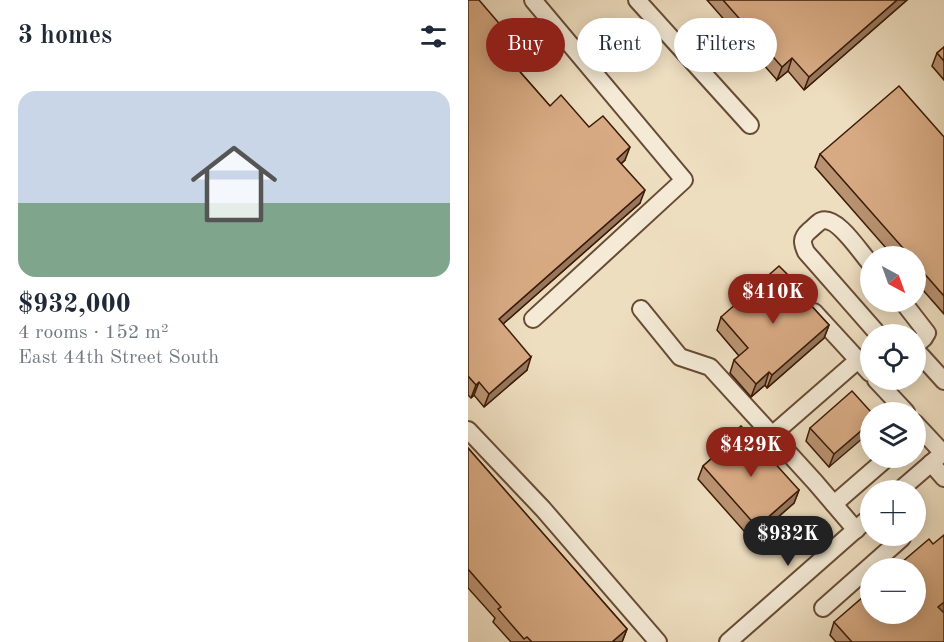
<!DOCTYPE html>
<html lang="en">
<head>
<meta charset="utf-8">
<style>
	body { margin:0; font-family:"Old Standard TT",serif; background:#f2f2f3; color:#1f2937; height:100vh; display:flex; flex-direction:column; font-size:22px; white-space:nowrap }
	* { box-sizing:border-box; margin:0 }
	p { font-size:20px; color:#747a83 }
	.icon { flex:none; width:33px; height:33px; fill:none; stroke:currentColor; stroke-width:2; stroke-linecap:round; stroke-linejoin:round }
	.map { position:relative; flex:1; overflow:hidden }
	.sheet { display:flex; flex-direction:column; background:#fff; width:468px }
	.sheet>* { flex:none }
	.guide { position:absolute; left:18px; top:18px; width:368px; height:54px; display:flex; gap:12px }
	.needle { width:39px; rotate:139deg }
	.tools { position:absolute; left:392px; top:246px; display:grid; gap:12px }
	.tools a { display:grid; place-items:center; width:66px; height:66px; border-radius:50%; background:#fff; box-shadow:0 3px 15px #0003; font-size:30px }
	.price { position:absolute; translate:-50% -51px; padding:0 14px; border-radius:21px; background:#8f2418; color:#fff; font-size:20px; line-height:39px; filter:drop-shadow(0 2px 3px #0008) }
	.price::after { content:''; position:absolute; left:50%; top:36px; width:18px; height:14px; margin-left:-9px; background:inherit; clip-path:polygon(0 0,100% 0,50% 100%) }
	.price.active { background:#222; color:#fff }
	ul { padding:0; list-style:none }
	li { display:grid; align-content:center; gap:12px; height:318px; padding:0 18px }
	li+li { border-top:2px solid #e0e1e3 }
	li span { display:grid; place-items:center; height:186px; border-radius:18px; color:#555 }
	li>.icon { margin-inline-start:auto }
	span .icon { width:108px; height:108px; fill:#fffc; stroke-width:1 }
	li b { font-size:26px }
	h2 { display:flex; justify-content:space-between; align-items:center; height:72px; padding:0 18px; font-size:26px }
	.pill { padding:0 21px; border-radius:27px; background:#fff; box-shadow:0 3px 15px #0003; font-size:21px; line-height:54px }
	.pill.active { background:#8f2418; color:#fff }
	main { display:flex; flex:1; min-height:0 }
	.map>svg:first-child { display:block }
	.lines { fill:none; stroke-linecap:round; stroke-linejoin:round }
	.minor-casing { stroke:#684b35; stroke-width:20 }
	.minor { stroke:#f4ead6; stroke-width:16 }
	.wall { fill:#b99271; stroke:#3b1a07; stroke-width:1.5 }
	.shaded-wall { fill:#96775c; stroke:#3b1a07; stroke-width:1.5 }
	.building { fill:#d7aa83; stroke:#3b1a07; stroke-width:1.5 }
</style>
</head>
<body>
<main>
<section class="sheet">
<h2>3 homes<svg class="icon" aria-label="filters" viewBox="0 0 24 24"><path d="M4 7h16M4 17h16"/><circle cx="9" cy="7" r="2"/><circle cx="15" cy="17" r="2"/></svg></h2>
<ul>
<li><span style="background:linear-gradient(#c9d6e8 60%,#7fa58c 0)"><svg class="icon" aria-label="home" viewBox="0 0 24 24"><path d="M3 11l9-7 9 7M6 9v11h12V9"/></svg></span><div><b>$932,000</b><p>4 rooms · 152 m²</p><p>East 44th Street South</p></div></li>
</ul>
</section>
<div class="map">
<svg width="476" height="642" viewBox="0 0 476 642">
	<rect width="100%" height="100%" fill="#eedec0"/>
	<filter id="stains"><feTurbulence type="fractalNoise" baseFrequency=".00333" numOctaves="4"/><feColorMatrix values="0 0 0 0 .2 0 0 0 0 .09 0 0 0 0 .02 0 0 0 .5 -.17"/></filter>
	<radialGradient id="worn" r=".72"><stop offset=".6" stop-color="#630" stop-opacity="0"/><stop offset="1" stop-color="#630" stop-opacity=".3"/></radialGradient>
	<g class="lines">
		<!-- minor casing -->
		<g class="minor-casing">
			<g id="minor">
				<polyline points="65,0 216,180 65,319"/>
				<polyline points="169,0 282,125"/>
				<path d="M402,263C392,252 369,215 353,221C349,223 345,228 341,231C333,238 334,243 338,252L410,334"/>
				<polyline points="435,302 459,333 456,338 447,346"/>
				<polyline points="173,309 212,357 242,367 347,482 388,530"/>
				<polyline points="346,312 402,373"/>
				<polyline points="447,349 476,381"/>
				<polyline points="408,380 438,412"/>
				<polyline points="447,423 475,453"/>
				<polyline points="0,430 75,509 190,642"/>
				<polyline points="304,435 390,360"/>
				<polyline points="463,463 476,478"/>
				<polyline points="432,490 476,452"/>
				<polyline points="366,504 419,458"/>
				<polyline points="355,608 434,538 432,536"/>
				<polyline points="260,642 402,517"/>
			</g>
		</g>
		<!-- minor -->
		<use href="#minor" class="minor"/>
	</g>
	<!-- wall -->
	<g class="wall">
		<polygon points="0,0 35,28 30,41 27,43 82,106 121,127 157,160 153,164 172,203 35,324 59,370 16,407 6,395 3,398 0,395"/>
		<polygon points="239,0 439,0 336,90 320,71 309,80"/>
		<polygon points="476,47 476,80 464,66 469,53"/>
		<polygon points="476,137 476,314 447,281 447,256 425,256 347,167 352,154"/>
		<polygon points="326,287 361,325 356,338 299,388 297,385 283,397 262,373 266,360 271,356 249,330 253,317"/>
		<polygon points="403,412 361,467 338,441 342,428"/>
		<polygon points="262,435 331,490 326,503 284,540 230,479 235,466 259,445"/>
		<polygon points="0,448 159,629 154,642 43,642 25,622 27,618 0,588"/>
		<polygon points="475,612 476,642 368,642 362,635 366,622"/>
	</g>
	<!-- shaded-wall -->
	<g class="shaded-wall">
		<polygon points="429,0 439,0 336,90 341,77"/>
		<polygon points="35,28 30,41 18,51 22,38"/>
		<polygon points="324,58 320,71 309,80 314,67"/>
		<polygon points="162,147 157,160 144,172 149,159"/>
		<polygon points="177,190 172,203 26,332 31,319"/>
		<polygon points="361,325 356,338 299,388 304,375"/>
		<polygon points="63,357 59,370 16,407 21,394"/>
		<polygon points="301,372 297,385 283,397 288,384"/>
		<polygon points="11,382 6,395 3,398 8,385"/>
		<polygon points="402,423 402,432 361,467 366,454"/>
		<polygon points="331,490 326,503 284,540 289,527"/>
		<polygon points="476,602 476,611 466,620 470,607"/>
		<polygon points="159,629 154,642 144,642"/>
	</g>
	<!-- building -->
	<g class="building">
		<polygon points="0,0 11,0 35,28 22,38 82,106 93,95 121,127 135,116 162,147 149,159 177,190 31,319 63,357 21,394 11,382 8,385 0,376"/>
		<polygon points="255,0 429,0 341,77 324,58 314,67"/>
		<polygon points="476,47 476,61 469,53"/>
		<polygon points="431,86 476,137 476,296 447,263 447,256 442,256 352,154"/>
		<polygon points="311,266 324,279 326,287 361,325 304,375 301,372 288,384 266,360 280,348 253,317"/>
		<polygon points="384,391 403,412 402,423 366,454 342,428"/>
		<polygon points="273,426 331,490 289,527 235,466 266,439 262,435"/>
		<polygon points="0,448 159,629 144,642 64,642 59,637 56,639 30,609 33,607 0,569"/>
		<polygon points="476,535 476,602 470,607 476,613 476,642 384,642 366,622 402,591 402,614 447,614 447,568 427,568 461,539 465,544"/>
	</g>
	<rect width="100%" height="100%" filter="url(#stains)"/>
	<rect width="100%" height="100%" fill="url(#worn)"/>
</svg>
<div class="tools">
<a><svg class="needle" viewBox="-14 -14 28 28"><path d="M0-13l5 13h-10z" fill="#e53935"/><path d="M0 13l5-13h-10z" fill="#747a83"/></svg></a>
<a><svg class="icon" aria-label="locate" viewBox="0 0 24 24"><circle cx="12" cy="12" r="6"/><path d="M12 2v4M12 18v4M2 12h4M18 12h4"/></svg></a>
<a><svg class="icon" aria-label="layers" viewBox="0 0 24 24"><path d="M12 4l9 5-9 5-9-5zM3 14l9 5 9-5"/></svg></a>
<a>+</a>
<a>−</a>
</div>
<b class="price" style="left:305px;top:325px">$410K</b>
<b class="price" style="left:283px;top:478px">$429K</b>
<b class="price active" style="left:320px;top:567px">$932K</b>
<div class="guide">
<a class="pill active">Buy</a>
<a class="pill">Rent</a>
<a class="pill">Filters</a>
</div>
</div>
</main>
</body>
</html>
